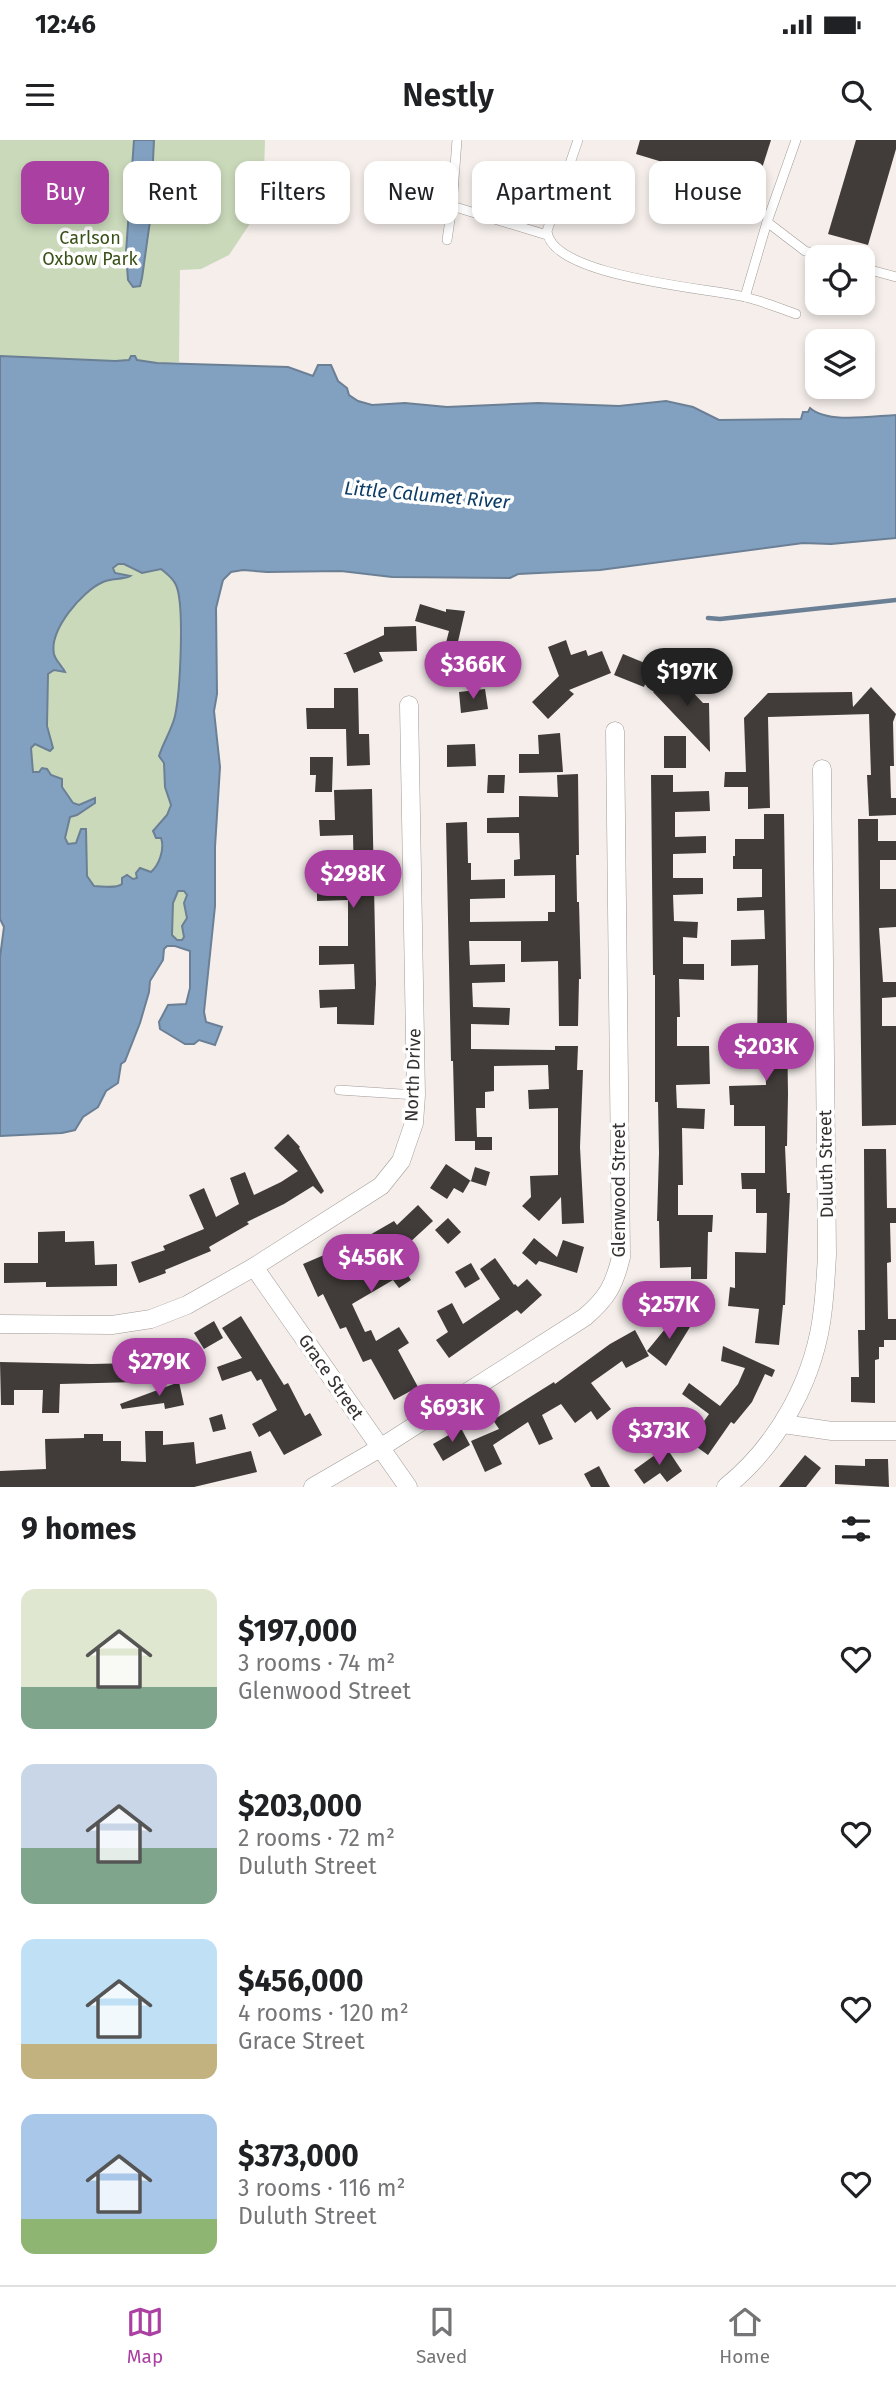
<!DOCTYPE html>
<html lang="en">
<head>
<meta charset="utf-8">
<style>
	body { margin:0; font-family:"Fira Sans",sans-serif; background:#f2f2f2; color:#202124; height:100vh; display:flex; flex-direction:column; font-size:26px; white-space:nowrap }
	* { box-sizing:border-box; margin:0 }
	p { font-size:23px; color:#757577 }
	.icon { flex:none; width:38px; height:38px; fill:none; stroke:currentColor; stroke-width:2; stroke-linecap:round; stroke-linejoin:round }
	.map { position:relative; height:1347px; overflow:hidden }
	.side { display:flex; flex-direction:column; background:#fff; flex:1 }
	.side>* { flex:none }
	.guide { position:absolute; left:21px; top:21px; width:854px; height:63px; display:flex; gap:14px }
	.controls { position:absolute; left:805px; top:105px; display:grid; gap:14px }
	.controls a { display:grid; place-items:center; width:70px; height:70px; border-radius:14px; background:#fff; box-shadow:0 4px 10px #0003; font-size:35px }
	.price { position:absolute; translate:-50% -60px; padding:0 16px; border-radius:24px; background:#aa40a2; color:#fff; font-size:23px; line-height:46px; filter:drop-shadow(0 2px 4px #0008) }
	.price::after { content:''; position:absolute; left:50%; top:42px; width:21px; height:16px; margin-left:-10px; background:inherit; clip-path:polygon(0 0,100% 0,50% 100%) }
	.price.on { background:#222; color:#fff }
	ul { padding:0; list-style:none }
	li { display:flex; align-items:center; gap:21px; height:175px; padding:0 21px }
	li span { display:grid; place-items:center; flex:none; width:196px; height:140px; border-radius:14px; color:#555 }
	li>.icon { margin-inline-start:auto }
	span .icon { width:84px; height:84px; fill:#fffc; stroke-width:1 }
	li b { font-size:30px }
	h2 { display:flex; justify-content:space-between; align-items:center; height:84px; padding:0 21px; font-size:30px }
	.chip { padding:0 24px; border-radius:14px; background:#fff; box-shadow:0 4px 10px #0003; font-size:24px; line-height:63px }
	.chip.on { background:#aa40a2; color:#fff }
	.status { display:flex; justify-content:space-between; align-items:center; height:49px; padding:0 35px; background:#fff; direction:ltr }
	.status svg { height:19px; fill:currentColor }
	header { display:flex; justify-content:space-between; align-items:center; height:91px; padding:0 21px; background:#fff; font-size:32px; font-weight:600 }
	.tabs { display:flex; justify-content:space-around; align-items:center; height:98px; border-top:2px solid #e0e0e0; background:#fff; font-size:19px; color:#757577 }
	.tabs a { display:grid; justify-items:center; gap:4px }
	.tabs .on { color:#aa40a2 }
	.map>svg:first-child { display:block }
	.green { fill:#cad9ba }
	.water { fill:#82a1c0; stroke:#6b7f95; stroke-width:2; fill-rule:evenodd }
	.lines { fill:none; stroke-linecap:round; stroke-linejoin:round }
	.stream { stroke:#6b7f95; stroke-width:4.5 }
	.building { fill:#413c39 }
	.lane-casing { stroke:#a19b98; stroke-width:10 }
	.street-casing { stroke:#a19b98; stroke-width:19 }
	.lane { stroke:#fff; stroke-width:9 }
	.street { stroke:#fff; stroke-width:18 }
	.labels { text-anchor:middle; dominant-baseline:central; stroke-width:7; stroke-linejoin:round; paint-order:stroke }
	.park-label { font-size:18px; fill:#3a5118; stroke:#fff }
	.street-label { font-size:18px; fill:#343130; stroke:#fff }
	.water-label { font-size:19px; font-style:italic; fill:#0d3d66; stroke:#fff }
</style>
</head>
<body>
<div class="status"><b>12:46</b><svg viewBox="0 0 49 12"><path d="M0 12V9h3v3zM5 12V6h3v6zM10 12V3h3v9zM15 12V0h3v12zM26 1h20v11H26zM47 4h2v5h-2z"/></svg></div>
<header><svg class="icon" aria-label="menu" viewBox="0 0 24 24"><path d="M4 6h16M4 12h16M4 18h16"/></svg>Nestly<svg class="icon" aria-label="search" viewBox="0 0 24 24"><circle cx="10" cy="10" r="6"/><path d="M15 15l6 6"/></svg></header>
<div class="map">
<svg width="896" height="1347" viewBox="0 0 896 1347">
	<rect width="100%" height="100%" fill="#f5eeeb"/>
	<!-- green -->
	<g class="green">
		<polygon points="0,0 265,0 263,64 229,115 201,129 180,130 179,222 157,223 136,220 135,216 129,220 115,221 0,216"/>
		<path d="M118,424H124L136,431L161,429C167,434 173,438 176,445C185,465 180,553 175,576C172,589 163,603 159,616L164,623L165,647L171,665L167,675L153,691L161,698L164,706L157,727L151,733L119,747L94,746L87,736L85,701L87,694L76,703L68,704L65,698L70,676L77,675L95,664L94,658L79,665L73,663L47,629L42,628L39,632H33L31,608L35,604L50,610C51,600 48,592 47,581C46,566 47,550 48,534L54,530L64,531V527C33,505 77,458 99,444C107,439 116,439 125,439L115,433L113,428Z"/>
		<polygon points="184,750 187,755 185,797 182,800 177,800 172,795 173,763 178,751"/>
	</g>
	<!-- water -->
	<g class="water">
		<polygon points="134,0 154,0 150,81 142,138 140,146 133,147 128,140 126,112"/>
		<path d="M0,216L115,221L129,220L131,216H135L137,220L157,223L288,227L313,236L318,225H331L338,241L347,248L349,255L358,261L372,265L405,263L447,267L538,263L619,266L666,261L693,267L719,280L801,279L803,272H808L810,268C828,284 873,276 896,275V398L831,404L803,403L600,430L518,434L510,438L392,437L341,431L267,432L243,430L231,432L223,440L216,468L217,554L214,571L220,627L215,707V766L204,872L206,882L222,887L215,905L199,900L194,904H185L160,889L159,882L168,865L186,864L190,848V811L175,806H167L164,809L163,820L150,841L149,852L140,883L125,921L121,924L118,943L106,951L98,967L83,977L75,990L62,993L0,996V817L4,787L0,779ZM118,424H124L142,433L161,429C167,434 173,438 176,445C185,465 180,553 175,576C172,589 163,603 159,616L164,623L165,647L171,665L167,675L153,691L156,698H161C165,709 159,725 151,732L140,728L136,733L137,738L133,739L127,735L122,738V744C116,749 102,746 94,746L87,736L86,689H81L76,703L68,704L65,698L70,677L77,675L95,663V658L79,665L73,663L62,647V639L51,635L47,629L42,628L39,632H33L31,608L35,604L50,611L53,608L47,586L48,534L54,530L65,532C62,525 56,522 54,514C49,490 82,451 103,442C112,438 122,440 130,436L115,433L113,428ZM184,751L187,755L184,763L187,778L182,786L184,797L182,800H177L172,795L173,763L178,751Z"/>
	</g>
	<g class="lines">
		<!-- stream -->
		<polyline class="stream" points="708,478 720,479 896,460"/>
	</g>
	<!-- building -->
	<g class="building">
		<polygon points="640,0 771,0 755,50 636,14"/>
		<polygon points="856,0 896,0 896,9 868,105 828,94"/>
		<polygon points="420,464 446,472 446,469 465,471 457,506 476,511 470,534 440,526 449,491 415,481"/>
		<polygon points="416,486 417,511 379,512 383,521 354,533 346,514 343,514 384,495 384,487"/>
		<polygon points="566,500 571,515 586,510 588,516 602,511 611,533 569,550 574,554 548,579 532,562 559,536 548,507"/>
		<polygon points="623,514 652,526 644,547 614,535"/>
		<polygon points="671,535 680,544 683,542 703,563 709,563 710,612 653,552"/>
		<polygon points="871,547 896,574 893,582 894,626 890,626 891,658 896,658 896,675 869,676 867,635 871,635 869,574 768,577 770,668 748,669 748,647 724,647 725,632 746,632 744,578 768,553 852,552 853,567"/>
		<polygon points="334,548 358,548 359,594 369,594 370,625 347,626 346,589 307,589 306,568 334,568"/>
		<polygon points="485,549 488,569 461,573 459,552"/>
		<polygon points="560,593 563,632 519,633 519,614 539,614 538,595"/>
		<rect x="664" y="596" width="22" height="32"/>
		<polygon points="475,604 476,626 447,627 447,605"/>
		<polygon points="310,617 333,617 332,652 315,652 316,635 310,635"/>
		<polygon points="578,634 579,715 576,715 577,762 579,762 581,839 579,839 578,886 559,886 558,821 521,822 521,801 469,801 470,825 505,824 505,842 472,843 473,867 510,868 509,885 471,884 471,909 555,910 555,906 578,906 577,930 583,930 580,1007 584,1083 562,1084 561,1057 539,1081 522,1066 531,1057 530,1036 558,1035 558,968 529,969 528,950 549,949 548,925 494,926 494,951 485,952 485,968 476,968 477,997 492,997 492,1010 475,1010 475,1001 455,1001 453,921 451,921 446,683 467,682 468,723 471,723 471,740 505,739 505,758 470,759 470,782 548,781 548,772 555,772 555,735 514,736 514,720 520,719 519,693 487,693 487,678 519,677 519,656 558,657 557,635"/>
		<polygon points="488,635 505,635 504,653 487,653"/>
		<polygon points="651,635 673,635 673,652 709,651 710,671 675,672 675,697 706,696 706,713 673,714 673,738 703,738 703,754 673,755 674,781 698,782 697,798 683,797 683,824 704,824 704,840 679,839 680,877 677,877 677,906 709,906 710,944 676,945 677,968 705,969 704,989 682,988 683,1045 678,1045 678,1075 713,1075 712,1092 708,1092 707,1139 691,1139 691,1127 660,1128 659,1081 657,1081 659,1013 658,962 655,962 655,835 653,835"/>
		<polygon points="372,649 376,844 374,885 337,884 337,867 320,868 319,850 355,849 354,824 319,825 319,806 348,806 348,760 317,761 317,743 354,743 353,695 320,696 319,680 335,680 334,650"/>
		<polygon points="764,674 784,674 788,954 787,1006 785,1006 787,1053 790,1053 785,1165 783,1165 779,1205 755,1203 759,1169 728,1166 730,1147 735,1148 735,1112 766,1113 767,1073 756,1073 756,1049 742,1049 741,1033 765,1033 765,986 734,986 734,965 730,965 729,946 766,945 764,910 757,910 758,825 731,826 731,800 765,799 764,770 737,771 737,758 762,757 762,729 733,729 733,716 735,716 735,699 764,699"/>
		<polygon points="858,679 878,679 878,701 896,701 896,720 880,720 880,749 896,749 896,787 879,788 883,842 896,842 896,857 882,858 882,886 896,886 896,985 862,986"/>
		<polygon points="288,994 300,1007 299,1008 324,1051 321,1054 313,1046 284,1064 247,1082 249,1084 209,1107 211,1111 165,1130 166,1133 139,1143 131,1122 165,1110 163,1106 204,1089 189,1055 204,1048 216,1077 239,1064 230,1038 245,1032 254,1055 281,1042 298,1031 274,1008"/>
		<polygon points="864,1009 886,1009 887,1068 896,1068 896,1083 890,1083 891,1122 887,1123 888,1179 896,1179 896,1200 884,1200 884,1207 879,1207 879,1219 875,1220 875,1263 851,1262 851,1237 859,1237 858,1190 865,1190"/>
		<polygon points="446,1024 471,1041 475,1027 490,1032 486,1046 470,1041 463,1053 454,1048 447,1059 430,1048"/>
		<polygon points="418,1065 433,1081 395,1116 411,1140 399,1148 393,1140 352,1164 365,1192 371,1190 376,1201 399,1187 409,1203 398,1210 418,1247 394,1260 371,1219 363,1222 346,1187 340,1189 323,1154 318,1157 303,1124 324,1115 328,1125 370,1100 368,1096 394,1081 397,1085"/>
		<polygon points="448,1078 461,1092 448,1104 435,1090"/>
		<polygon points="65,1091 65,1102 94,1101 95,1125 117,1124 117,1146 46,1147 46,1142 4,1143 4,1123 38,1123 38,1092"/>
		<polygon points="534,1098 557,1117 563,1100 584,1107 577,1133 539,1121 536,1125 522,1113"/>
		<polygon points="495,1118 514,1145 515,1144 518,1147 527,1139 542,1155 521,1174 517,1170 449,1218 436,1200 448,1192 437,1171 452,1163 463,1184 500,1159 480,1129"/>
		<polygon points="471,1123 480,1139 465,1148 455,1132"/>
		<polygon points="648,1160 668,1167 660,1182 641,1172"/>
		<polygon points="241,1176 284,1245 288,1243 305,1276 310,1273 322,1295 284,1315 270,1291 259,1297 252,1284 277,1270 261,1239 257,1241 251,1231 222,1241 217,1227 242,1218 222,1188"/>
		<polygon points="674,1178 690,1187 666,1226 647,1211"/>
		<polygon points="214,1181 223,1198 204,1209 194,1193"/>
		<polygon points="635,1190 649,1216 626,1228 622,1221 591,1243 611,1269 597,1280 591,1271 575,1283 561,1264 542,1275 553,1299 539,1305 528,1282 493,1305 502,1324 485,1332 471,1301 499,1289 493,1280 554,1242 555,1244 610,1204"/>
		<polygon points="723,1206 775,1230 772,1237 765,1234 752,1262 734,1284 731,1282 708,1315 666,1285 661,1278 675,1270 692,1298 709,1274 682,1254 689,1243 720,1266 738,1244 745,1228 721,1221"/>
		<polygon points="0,1222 91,1224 136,1223 137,1242 60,1244 59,1273 42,1273 43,1250 14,1250 14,1265 1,1265"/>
		<polygon points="179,1242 184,1265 165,1269 164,1263 122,1269 120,1264"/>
		<polygon points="222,1274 226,1289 213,1292 209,1278"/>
		<polygon points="461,1288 470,1305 443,1321 433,1304"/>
		<polygon points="145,1291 163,1291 163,1305 194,1302 196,1324 251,1311 257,1332 194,1347 0,1347 0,1331 46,1329 45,1299 84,1298 84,1294 103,1294 103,1301 121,1301 121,1321 146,1322"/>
		<polygon points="666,1307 682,1331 667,1342 660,1333 644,1344 634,1330"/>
		<polygon points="805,1315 821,1328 806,1347 779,1347"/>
		<polygon points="865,1319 888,1319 889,1347 835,1344 835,1325 865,1326"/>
		<polygon points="599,1326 610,1347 591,1347 584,1334"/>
	</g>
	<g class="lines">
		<!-- lane casing -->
		<g class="lane-casing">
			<g id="lane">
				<path d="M578,0L547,91C551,137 708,148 745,157C762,161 779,168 796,174"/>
				<polyline points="796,0 767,82 805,111 827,117"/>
				<polyline points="452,66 457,0"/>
				<polyline points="447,100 452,66 547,95"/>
				<polyline points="863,128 896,137"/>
				<polyline points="745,157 767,82"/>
				<polyline points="339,950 416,955"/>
			</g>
		</g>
		<!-- street casing -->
		<g class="street-casing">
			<g id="street">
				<polyline points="254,1127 408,1347"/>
				<polyline points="0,1184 112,1185 151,1179 187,1165 254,1127 381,1046 401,1021 414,983 416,955 409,565"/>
				<polyline points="783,1284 832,1291 896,1291"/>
				<path d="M313,1347L380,1308L585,1177C607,1158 614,1146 621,1117L615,591"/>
				<path d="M726,1347C779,1304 816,1237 823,1168C825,1151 826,1133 827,1115L822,629"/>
			</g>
		</g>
		<!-- lane -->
		<use href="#lane" class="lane"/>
		<!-- street -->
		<use href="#street" class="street"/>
	</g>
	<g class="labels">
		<!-- park labels -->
		<g class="park-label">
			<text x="90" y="98">Carlson<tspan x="90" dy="21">Oxbow Park</tspan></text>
		</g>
		<!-- street labels -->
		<g class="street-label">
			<text transform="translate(413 935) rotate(-88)">North Drive</text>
			<text transform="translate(826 1024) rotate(-91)">Duluth Street</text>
			<text transform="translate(619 1050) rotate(-90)">Glenwood Street</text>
			<text transform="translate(331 1237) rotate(55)">Grace Street</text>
		</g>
		<!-- water labels -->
		<g class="water-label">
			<text transform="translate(427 355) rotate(5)">Little Calumet River</text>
		</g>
	</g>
</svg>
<div class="controls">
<a><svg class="icon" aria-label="locate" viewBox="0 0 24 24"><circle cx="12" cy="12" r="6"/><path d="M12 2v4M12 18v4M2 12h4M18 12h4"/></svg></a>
<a><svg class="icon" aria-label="layers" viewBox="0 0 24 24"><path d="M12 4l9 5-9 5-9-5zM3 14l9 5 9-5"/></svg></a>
</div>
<b class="price" style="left:473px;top:561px">$366K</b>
<b class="price on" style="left:687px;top:568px">$197K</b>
<b class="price" style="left:353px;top:770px">$298K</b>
<b class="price" style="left:766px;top:943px">$203K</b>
<b class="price" style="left:371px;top:1154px">$456K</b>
<b class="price" style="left:669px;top:1201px">$257K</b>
<b class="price" style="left:159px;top:1258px">$279K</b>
<b class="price" style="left:452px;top:1304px">$693K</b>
<b class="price" style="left:659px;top:1327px">$373K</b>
<div class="guide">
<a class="chip on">Buy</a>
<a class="chip">Rent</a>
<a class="chip">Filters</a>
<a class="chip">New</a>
<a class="chip">Apartment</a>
<a class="chip">House</a>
</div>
</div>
<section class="side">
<h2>9 homes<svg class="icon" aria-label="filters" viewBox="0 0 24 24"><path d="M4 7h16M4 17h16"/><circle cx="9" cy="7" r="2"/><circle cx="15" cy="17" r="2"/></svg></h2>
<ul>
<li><span style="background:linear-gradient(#dfe7d0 70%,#7fa58c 0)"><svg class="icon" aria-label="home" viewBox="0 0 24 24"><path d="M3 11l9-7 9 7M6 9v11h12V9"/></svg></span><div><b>$197,000</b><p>3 rooms · 74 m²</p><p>Glenwood Street</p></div><svg class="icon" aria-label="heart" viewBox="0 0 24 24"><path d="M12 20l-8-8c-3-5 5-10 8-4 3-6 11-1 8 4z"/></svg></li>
<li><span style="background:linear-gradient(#c9d6e8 60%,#7fa58c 0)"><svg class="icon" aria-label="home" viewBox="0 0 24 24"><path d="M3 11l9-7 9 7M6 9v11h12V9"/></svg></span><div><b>$203,000</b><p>2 rooms · 72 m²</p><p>Duluth Street</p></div><svg class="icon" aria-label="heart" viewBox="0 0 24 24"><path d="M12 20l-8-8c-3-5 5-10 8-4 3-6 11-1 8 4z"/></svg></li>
<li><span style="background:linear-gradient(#bfe0f5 75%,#c2b280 0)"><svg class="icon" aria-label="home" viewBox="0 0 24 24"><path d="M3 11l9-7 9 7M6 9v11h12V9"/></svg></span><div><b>$456,000</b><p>4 rooms · 120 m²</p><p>Grace Street</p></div><svg class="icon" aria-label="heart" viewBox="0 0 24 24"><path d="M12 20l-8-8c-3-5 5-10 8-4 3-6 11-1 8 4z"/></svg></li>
<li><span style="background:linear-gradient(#a9c7e8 75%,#8fb573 0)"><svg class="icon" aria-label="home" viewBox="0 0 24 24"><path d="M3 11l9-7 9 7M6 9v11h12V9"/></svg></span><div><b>$373,000</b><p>3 rooms · 116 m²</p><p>Duluth Street</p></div><svg class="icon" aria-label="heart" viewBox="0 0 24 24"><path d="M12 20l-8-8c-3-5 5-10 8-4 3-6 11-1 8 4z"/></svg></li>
</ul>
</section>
<nav class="tabs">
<a class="on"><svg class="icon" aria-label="map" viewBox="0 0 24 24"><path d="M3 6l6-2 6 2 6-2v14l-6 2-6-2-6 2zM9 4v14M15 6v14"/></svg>Map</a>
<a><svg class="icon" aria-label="saved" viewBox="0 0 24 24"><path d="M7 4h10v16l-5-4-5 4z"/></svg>Saved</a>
<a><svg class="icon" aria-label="home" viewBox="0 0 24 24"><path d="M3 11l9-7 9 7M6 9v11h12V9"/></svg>Home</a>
</nav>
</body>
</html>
